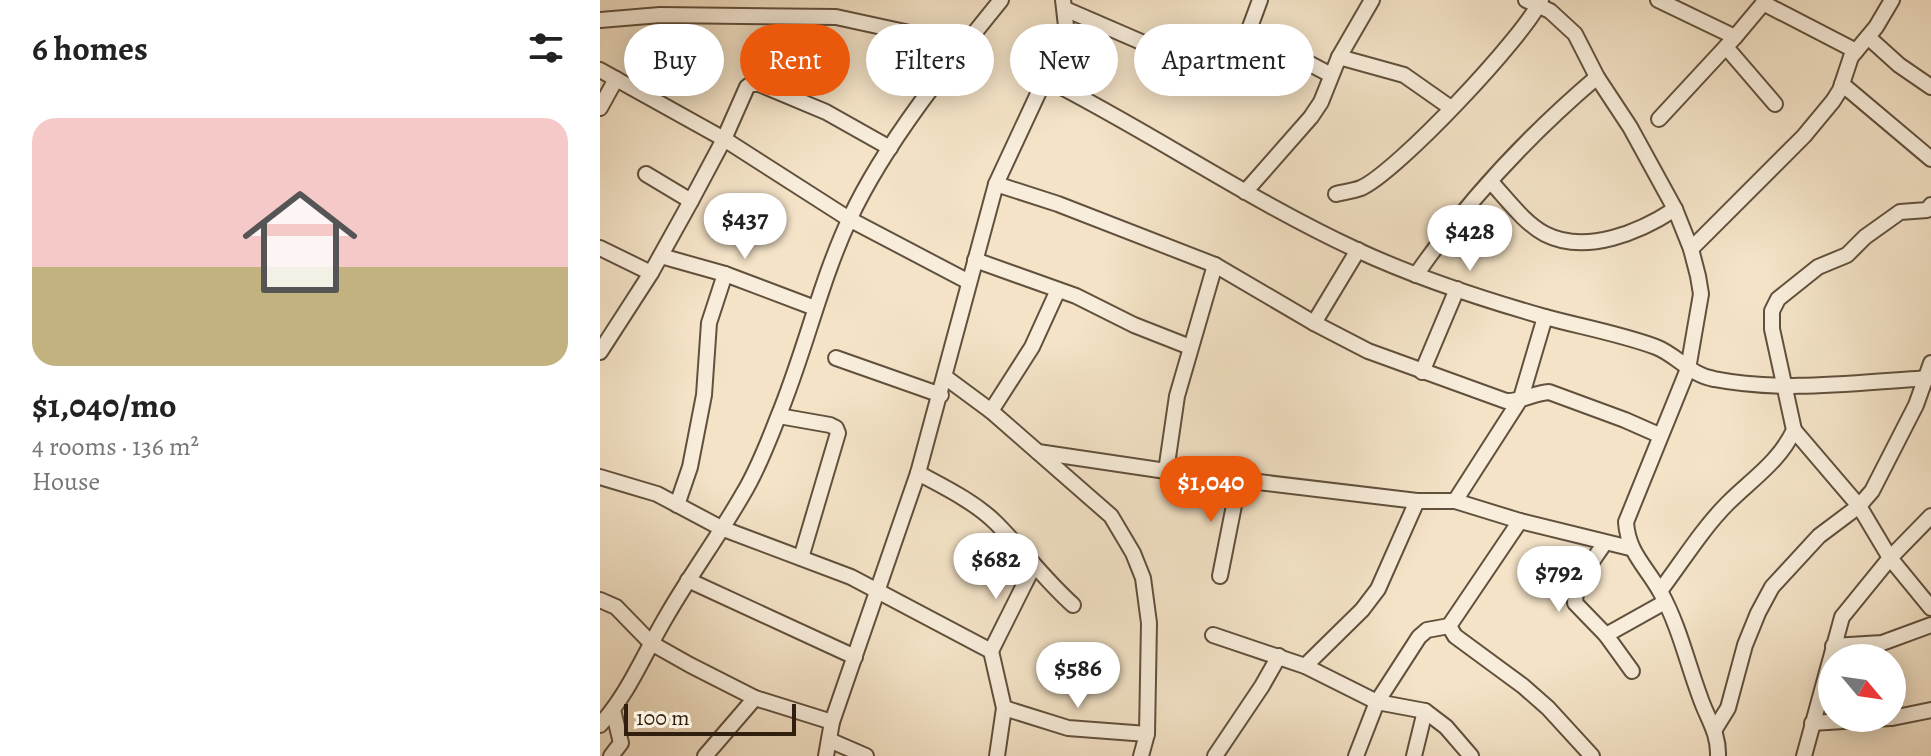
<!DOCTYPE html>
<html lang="en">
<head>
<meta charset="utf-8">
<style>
	body { margin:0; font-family:Alegreya,serif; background:#f2f2f2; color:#222; height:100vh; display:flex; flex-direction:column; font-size:30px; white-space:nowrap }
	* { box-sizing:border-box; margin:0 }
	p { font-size:26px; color:#767676 }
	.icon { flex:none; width:44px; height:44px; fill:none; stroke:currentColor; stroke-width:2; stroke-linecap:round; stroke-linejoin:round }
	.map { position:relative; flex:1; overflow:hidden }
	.sheet { display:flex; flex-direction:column; background:#fff; width:600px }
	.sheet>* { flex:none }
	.banner { position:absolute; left:24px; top:24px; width:760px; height:72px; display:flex; gap:16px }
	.needle { width:52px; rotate:119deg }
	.buttons { position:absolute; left:1218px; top:644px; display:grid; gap:16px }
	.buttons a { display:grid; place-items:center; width:88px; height:88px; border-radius:50%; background:#fff; box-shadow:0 4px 20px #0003; font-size:40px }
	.scale { position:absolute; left:24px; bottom:20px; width:172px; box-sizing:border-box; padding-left:8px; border:4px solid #301f0e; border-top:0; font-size:22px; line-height:28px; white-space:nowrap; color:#301f0e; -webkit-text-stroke:6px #f8eddb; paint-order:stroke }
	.price { position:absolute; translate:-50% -68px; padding:0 18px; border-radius:28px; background:#fff; color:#222; font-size:26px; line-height:52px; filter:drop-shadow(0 2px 4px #0008) }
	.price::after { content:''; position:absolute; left:50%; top:48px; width:24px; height:18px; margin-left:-12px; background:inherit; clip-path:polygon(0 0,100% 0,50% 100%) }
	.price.current { background:#ea580c; color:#fff }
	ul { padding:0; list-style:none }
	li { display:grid; align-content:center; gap:16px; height:424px; padding:0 32px }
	li span { display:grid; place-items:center; height:248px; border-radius:24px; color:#555 }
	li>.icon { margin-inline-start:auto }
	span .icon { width:144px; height:144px; fill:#fffc; stroke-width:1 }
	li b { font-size:34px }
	h2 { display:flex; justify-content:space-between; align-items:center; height:96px; padding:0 32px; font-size:34px }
	.tag { padding:0 28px; border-radius:36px; background:#fff; box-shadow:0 4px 20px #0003; font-size:28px; line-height:72px }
	.tag.current { background:#ea580c; color:#fff }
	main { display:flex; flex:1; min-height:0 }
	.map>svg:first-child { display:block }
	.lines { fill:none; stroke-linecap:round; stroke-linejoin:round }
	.minor-casing { stroke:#61503c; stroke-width:18 }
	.minor { stroke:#f8eddb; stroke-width:14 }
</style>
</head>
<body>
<main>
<section class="sheet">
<h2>6 homes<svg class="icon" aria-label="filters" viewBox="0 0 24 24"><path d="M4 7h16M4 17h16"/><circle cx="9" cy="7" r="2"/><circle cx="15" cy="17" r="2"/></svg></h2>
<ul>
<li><span style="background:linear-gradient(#f6c9c9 60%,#c2b280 0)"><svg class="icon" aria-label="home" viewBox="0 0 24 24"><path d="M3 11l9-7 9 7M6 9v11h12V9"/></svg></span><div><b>$1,040/mo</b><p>4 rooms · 136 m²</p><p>House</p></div></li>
</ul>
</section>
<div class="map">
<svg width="1331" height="756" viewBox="0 0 1331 756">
	<rect width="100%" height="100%" fill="#f4e3c7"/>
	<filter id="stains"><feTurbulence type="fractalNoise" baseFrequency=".0025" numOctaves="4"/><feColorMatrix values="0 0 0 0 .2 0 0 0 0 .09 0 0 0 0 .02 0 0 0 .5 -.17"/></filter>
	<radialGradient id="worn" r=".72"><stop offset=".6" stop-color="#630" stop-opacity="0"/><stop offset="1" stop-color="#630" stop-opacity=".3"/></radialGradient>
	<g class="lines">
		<!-- minor casing -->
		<g class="minor-casing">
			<g id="minor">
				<path d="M926,0L950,11L975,34L997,77L1030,127L1075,209L1091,249L1098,276L1101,294L1088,369L1026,522C1028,553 1046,566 1061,593C1079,626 1087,662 1100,697C1107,718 1119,733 1118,756"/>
				<polyline points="1058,0 1135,37"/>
				<polyline points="1163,3 1256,51"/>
				<path d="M465,9L620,76C639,64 652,21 660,0"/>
				<polyline points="0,20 60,15 236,17 365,45"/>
				<polyline points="648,31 731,75"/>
				<polyline points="1268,37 1299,65 1331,87"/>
				<polyline points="1126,47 1175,104"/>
				<polyline points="739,57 804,75 851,108"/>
				<polyline points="0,70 124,139 249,219 369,282"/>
				<path d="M444,78C551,132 649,200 757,250C817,278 882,299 945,317C982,327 1021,334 1056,347C1077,355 1090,375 1114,379C1186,393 1258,382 1331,378"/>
				<polyline points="1242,84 1331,159"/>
				<polyline points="0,108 16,79"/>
				<polyline points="1059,119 1135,37 1166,0"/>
				<polyline points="46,174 91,201"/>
				<path d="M891,182C907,199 924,223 945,234C986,255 1040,232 1075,209"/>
				<path d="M396,184L458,204L615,265L714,323L768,351L906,401C920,402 934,393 949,392L1025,420L1059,435"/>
				<polyline points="645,192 711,117 721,102 739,57 772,0"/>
				<path d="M736,194C744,192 753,191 761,188C797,172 924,37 941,0"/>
				<polyline points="0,248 51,273"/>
				<polyline points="1091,249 1204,136 1233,101 1240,90 1251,57 1276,27 1292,0"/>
				<polyline points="61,256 125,274 215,308"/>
				<polyline points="375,260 476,296 534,325 590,347"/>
				<path d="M816,275C867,201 929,135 997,77"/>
				<polyline points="714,323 758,250"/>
				<polyline points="0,352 51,273 91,201 124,139 147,87 151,84 159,84 226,112 290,148"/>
				<polyline points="236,358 341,395"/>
				<polyline points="822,372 857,289"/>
				<polyline points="345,377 391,411 511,516 533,553 543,578 549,623 547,734 541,756"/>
				<polyline points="391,411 432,347 458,290"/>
				<polyline points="179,416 230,425 236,428 238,433 201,558"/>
				<polyline points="1194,430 1259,506 1290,558 1242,617 1204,756"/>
				<polyline points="438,452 566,471 817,501 855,501 920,521 1030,548"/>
				<polyline points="566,471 577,396 615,265"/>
				<path d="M318,473C344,487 375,502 396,523C423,550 445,580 473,605"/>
				<polyline points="0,477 57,494 121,528 251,577 391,651 404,708 397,756"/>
				<polyline points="855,501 921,398 945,317"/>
				<polyline points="77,505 90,467 104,395 109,323 125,274"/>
				<polyline points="1331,516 1290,558 1331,608"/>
				<polyline points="920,521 849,626 855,636 923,686 948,708 992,756"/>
				<path d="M1004,544C993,561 975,581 975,603L1006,635L1032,671"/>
				<polyline points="620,576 639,480"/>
				<polyline points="88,580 255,657"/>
				<path d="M1060,591C1082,562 1102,529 1128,503C1151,480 1180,461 1194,430L1172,329V311L1178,299L1218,267L1247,255L1265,237L1300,212L1327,210L1331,205"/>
				<polyline points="0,600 16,607 51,643 90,665 155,698 232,722"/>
				<polyline points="613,635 705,666 777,702 825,711 846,727 871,756"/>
				<polyline points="1006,635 1065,602"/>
				<polyline points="1233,646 1282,643 1331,625"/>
				<polyline points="391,651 433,567"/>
				<polyline points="705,666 762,610 778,589 817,501"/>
				<polyline points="404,708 468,728 547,734"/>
				<polyline points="1292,718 1331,710"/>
				<polyline points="1212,723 1290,718"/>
				<path d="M0,725C29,693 44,654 66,617C90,575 119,536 143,494C157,471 168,443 178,417C205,352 220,282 250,218C285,143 349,64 401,0"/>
				<polyline points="1115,729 1128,708 1145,645 1158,613 1172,587 1219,536 1259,506 1272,491 1316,405 1331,363"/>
				<polyline points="229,740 266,756"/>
				<polyline points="11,756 21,743 13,710"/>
				<polyline points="105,756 155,698"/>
				<polyline points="226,756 232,722 318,473 396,184 463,40 466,26 463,0"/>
				<polyline points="615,756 662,686 679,656"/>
				<polyline points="756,756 777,702 819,637 827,630 849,626"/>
				<polyline points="814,756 825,711"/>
			</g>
		</g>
		<!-- minor -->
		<use href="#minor" class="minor"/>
	</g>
	<rect width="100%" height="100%" filter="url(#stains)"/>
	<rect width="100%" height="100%" fill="url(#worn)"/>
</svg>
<div class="buttons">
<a><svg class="needle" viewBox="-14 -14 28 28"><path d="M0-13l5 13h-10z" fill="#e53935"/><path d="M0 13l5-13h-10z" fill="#767676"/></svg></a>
</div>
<div class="scale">100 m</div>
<b class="price" style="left:145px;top:261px">$437</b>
<b class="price" style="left:870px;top:273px">$428</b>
<b class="price current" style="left:611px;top:524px">$1,040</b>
<b class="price" style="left:396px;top:601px">$682</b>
<b class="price" style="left:959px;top:614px">$792</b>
<b class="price" style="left:478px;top:710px">$586</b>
<div class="banner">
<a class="tag">Buy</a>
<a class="tag current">Rent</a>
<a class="tag">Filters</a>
<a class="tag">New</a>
<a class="tag">Apartment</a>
</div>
</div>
</main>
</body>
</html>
